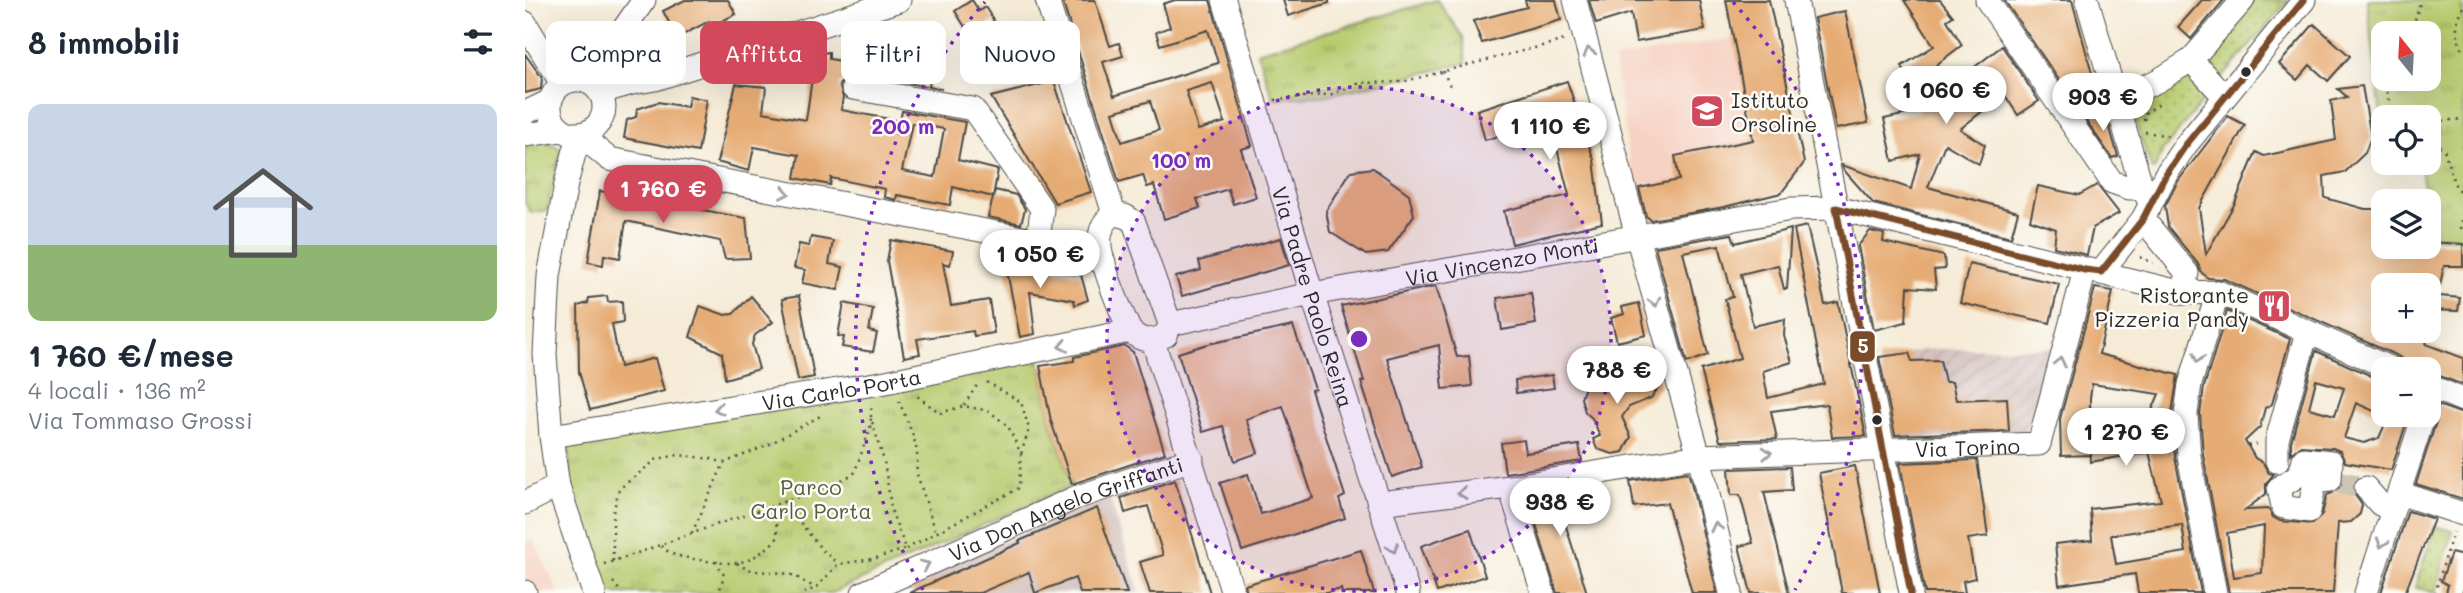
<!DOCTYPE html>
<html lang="it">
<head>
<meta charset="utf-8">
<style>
	body { margin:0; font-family:Mali,sans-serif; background:#f2f2f3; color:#1f2937; height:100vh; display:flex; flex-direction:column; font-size:26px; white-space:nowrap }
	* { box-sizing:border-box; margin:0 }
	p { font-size:23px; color:#747a83 }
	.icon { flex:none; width:38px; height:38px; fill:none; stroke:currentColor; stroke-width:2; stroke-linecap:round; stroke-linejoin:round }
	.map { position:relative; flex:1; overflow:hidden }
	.side { display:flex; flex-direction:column; background:#fff; width:525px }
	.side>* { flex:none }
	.banner { position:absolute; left:21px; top:21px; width:665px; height:63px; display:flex; gap:14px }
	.needle { width:46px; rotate:342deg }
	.buttons { position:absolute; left:1846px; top:21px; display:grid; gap:14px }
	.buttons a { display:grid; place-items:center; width:70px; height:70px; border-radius:14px; background:#fff; box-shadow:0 7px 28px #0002; font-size:35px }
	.price { position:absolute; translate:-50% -60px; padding:0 16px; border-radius:24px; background:#fff; color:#222; font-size:23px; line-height:46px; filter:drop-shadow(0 2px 4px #0008) }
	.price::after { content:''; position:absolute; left:50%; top:42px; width:21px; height:16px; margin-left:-10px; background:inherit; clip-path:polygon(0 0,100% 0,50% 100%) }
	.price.current { background:#d1495b; color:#fff }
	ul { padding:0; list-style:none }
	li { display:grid; align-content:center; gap:14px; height:371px; padding:0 28px }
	li span { display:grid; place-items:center; height:217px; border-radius:14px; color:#555 }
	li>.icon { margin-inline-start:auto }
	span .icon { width:126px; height:126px; fill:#fffc; stroke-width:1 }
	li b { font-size:30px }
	h2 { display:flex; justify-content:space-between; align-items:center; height:84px; padding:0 28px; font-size:30px }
	.pill { padding:0 24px; border-radius:14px; background:#fff; box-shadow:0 7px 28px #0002; font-size:24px; line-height:63px }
	.pill.current { background:#d1495b; color:#fff }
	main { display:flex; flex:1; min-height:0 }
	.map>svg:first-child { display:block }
	.built { fill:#f6d2c3 }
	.industrial { fill:url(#industrial-furrows) }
	.railway { fill:#d1bfbd }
	.grass { fill:url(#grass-dots); stroke:#717a4c; stroke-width:2 }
	.park { fill:url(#park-tufts); stroke:#717a4c; stroke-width:2; fill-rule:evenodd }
	.building { fill:#e6ac75; fill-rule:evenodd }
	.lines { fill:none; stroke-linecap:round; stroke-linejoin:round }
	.minor-tunnel { stroke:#cdc5b5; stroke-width:23; stroke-dasharray:23 11; stroke-linecap:butt }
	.minor-casing { stroke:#494845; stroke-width:25 }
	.path { stroke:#494845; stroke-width:2.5; stroke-dasharray:2 5; stroke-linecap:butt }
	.minor { stroke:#fff; stroke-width:23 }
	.bus-1-casing { stroke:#fdfcf7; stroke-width:12 }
	.bus-1 { stroke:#7a4b2a; stroke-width:7 }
	.oneway { stroke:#a0a0a0 }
	.ring { fill:none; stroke:#7b2cbf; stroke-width:3.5; stroke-dasharray:3.5 7 }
	.bus-dot { fill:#2b2b2b; stroke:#fdfcf7; stroke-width:2.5 }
	.labels { text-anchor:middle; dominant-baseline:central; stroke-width:5; stroke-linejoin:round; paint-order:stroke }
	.poi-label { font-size:21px; fill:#2b2b2b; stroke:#fdfcf7; text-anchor:start }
	.street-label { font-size:21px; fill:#2b2b2b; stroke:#fdfcf7 }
	.park-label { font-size:21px; fill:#555b3f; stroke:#fdfcf7 }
	.centre { fill:#7b2cbf; stroke:#fdfcf7; stroke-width:3.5 }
	.ring-label { font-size:21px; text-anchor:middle; font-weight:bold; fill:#7b2cbf; stroke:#fdfcf7; stroke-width:5; stroke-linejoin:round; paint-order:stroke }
	.line-badge { stroke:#fdfcf7; stroke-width:2.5 }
	.badge-label { font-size:19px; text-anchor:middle; font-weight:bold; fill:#fff }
</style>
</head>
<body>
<main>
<section class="side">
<h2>8 immobili<svg class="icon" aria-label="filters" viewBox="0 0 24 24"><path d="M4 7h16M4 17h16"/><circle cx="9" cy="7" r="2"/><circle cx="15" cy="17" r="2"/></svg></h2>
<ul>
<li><span style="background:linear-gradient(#c9d6e8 65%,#8fb573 0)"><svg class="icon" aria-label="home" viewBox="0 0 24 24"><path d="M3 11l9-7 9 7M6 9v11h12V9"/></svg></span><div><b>1 760 €/mese</b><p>4 locali · 136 m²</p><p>Via Tommaso Grossi</p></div></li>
</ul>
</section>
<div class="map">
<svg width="1938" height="593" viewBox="0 0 1938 593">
	<defs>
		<pattern id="industrial-furrows" width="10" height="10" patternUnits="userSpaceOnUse" patternTransform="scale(1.75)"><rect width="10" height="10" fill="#d1bfbd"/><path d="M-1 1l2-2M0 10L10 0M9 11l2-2" fill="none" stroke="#b4a4a3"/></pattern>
		<pattern id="grass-dots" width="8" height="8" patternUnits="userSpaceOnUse" patternTransform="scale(1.75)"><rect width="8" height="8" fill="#b7ca6e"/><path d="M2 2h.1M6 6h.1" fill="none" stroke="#95a45b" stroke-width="1.8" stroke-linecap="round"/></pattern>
		<pattern id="park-tufts" width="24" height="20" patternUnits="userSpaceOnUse" patternTransform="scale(1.75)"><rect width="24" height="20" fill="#b7ca6e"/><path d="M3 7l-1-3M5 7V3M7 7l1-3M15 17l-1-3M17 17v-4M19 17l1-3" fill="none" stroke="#95a45b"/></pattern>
	</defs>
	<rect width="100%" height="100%" fill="#fdfcf7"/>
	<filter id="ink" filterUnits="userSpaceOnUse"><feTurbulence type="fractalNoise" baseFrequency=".0143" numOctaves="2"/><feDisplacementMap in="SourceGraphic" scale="14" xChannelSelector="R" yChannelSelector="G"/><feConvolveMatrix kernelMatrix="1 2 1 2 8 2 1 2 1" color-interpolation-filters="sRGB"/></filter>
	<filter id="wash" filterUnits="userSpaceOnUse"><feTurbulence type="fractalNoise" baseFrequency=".00686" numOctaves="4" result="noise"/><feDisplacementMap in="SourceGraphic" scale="28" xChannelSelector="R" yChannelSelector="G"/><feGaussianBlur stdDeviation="1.57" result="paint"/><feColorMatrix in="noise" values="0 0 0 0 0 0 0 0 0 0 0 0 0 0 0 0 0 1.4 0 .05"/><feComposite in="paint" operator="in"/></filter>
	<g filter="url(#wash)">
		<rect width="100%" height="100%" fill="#f5ebd7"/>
		<!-- built -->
		<g class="built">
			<polygon points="1249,31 1279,163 1256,193 1129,222 1119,214 1105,164 1089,59"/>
			<polygon points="8,539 34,593 0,593 0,543"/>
		</g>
		<!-- industrial -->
		<polygon class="industrial" points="1533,348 1500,431 1369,441 1353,357 1408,349"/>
		<!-- railway -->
		<polygon class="railway" points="584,496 615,593 360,593"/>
		<!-- grass -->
		<g class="grass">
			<polygon points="1729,0 1764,0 1694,82 1674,61"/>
			<polygon points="47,42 72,48 56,68 41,65 31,52"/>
			<polygon points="1666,67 1688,88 1637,152 1629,170 1627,170 1606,111 1642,87"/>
			<polygon points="1910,526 1928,531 1910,593 1890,587"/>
		</g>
		<!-- park -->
		<g class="park">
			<polygon points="912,0 938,37 941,63 799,96 748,98 732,52"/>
			<path d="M1842,0H1938V238L1907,237L1904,201H1901L1895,163H1904V117H1858V131ZM1858,33H1904V79H1858Z"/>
			<polygon points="15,138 36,149 22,210 6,213 0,203 0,139"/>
			<polygon points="514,360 526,421 547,485 307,593 81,593 44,484 44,445"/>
		</g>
		<g id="blocks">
			<!-- building -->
			<g class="building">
				<polygon points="160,0 203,0 211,14 187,26 184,21 152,38 138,11"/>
				<polygon points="447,0 454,11 460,7 469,21 445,35 430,11"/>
				<path d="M537,0H570L585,46L594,43L598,56L578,62L589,96L693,63L683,30L635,45L631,32L645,27L638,4L650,0H685L727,146L716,149L731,197L708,204L703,189L672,199L675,208L639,219L629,185L622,187L618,175L594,182ZM687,83L700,122L673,130L661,91ZM625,101L634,130L597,142L588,112Z"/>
				<polygon points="758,0 804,0 804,3 763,16"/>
				<polygon points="1000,0 1031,0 1036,20 957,43 948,21 1002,7"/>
				<polygon points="1064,0 1174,0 1180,30 1111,42 1106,13 1071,24"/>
				<polygon points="1201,0 1244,0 1279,163 1256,193 1199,207 1126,220 1121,216 1114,188 1154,180 1150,156 1228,140"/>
				<polygon points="1379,0 1415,0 1428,16 1422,20 1437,45 1411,65 1421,89 1477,46 1514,101 1493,115 1479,94 1435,129 1460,145 1454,164 1420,144 1403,187 1493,212 1486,237 1348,203 1318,169 1317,165 1386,189 1395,154 1368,161 1359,119 1396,111 1377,66 1409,46"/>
				<polygon points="1479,0 1547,0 1571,88 1545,96"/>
				<polygon points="1677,0 1699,0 1666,39 1653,27"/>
				<polygon points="1320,11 1343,123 1311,129 1289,18"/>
				<polygon points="1789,24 1825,56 1803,81 1785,65 1772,80 1754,64"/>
				<polygon points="507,26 511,41 506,42 510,57 487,64 472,79 456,62 478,34"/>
				<path d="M284,49L285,55L304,52V59L335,64L336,56L363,60L361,68L406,76L404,86L417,89L330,74L323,75L314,85L318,97L316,110L375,121L377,111L440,122L433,160L473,170L468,197L428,187L425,205L372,195L371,200L359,197L360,189L306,178L305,185L270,178L274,155L229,147L224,171L192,162L211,84L241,87L238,112L281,120L288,71L249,63ZM387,123L419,129L410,177L377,171Z"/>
				<polygon points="0,54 17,78 16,89 0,93"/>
				<polygon points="529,81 566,192 530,203 466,97"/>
				<polygon points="1042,81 1069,160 1077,223 987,244 979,211 1044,195 1025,121 960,140 952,110"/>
				<polygon points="1837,86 1846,137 1840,153 1820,172 1799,176 1800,198 1840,209 1858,209 1858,247 1904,247 1904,242 1938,244 1938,266 1919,266 1915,285 1858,285 1858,331 1904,331 1901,344 1938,358 1938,385 1907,373 1909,369 1881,369 1879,361 1873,356 1699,279 1683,278 1676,272 1673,264 1643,227 1640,206 1653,181 1703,116 1720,125 1674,208 1681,254 1710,203 1731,152 1739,156 1811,140 1806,101 1822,97 1813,89"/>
				<polygon points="164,96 182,100 173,152 99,138 102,120 111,117 112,109 133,102 162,107"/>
				<polygon points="1580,112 1593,156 1587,158 1560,119"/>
				<polygon points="848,168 884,194 889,215 863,252 841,255 805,232 801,211 826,171"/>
				<polygon points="1572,185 1594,213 1568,228 1562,255 1529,247 1531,229 1505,220 1513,186 1554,195"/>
				<polygon points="470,190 491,195 500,209 496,224 463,217"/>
				<polygon points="75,191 221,218 225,258 200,259 195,241 101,221 95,258 79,255 78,265 63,262"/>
				<polygon points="1282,226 1300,305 1313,302 1341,436 1307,437 1302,404 1246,411 1252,439 1195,441 1176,370 1215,358 1200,299 1208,297 1194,245 1158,252 1183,355 1162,363 1130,247 1207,234 1210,243 1266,229 1262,289 1259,289 1253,265 1216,274 1228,326 1260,319 1259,336 1267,362 1238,371 1243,398 1299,384 1269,229"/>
				<polygon points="1345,231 1359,234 1358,242 1419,256 1420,269 1409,270 1411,289 1383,287 1381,322 1349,330 1333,246"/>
				<polygon points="286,237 308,241 304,264 318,267 313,290 277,283 280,270 269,268 274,244 284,246"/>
				<polygon points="756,238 764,265 657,296 651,277 676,270 674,261"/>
				<polygon points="366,240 428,251 425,265 418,263 426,306 464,300 469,333 449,336 448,331 392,339 395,354 379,357 362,261"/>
				<polygon points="480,261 556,275 563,300 550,305 549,300 505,292 510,334 495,337"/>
				<polygon points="1444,264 1534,284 1525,323 1435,303"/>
				<polygon points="911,286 932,357 944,356 947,386 918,389 914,345 862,358 897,467 867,477 836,382 839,381 816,306"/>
				<path d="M1570,288L1588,291L1574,354L1653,375L1647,412L1650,457L1676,593H1613L1610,574L1534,585L1530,544L1567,540L1565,509L1636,501L1624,452L1565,462L1566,455L1536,456L1535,419ZM1567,384L1634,394L1621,425L1565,429V398ZM1657,525L1661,552L1591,564L1586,535Z"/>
				<polygon points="1006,293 1011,324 977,330 972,298"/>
				<polygon points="1904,295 1935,298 1933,311 1904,310"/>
				<polygon points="82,296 83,302 97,301 98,322 87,324 95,367 130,358 139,391 65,410 54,372 53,306 63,303 64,298"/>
				<polygon points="226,296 248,322 230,335 227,344 234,369 200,379 197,353 165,337 175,306 200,315 208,314"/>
				<polygon points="274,296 289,377 273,380 257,299"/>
				<polygon points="319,303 348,309 344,331 352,333 348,352 317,347 319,337 313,336"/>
				<polygon points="1114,303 1121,335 1092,342 1086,318 1099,314 1097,307"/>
				<path d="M1702,311L1765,339L1747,404L1740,408L1735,427L1720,441L1730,458L1738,463L1744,473L1749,474L1741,483V494L1720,510L1744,509L1748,517L1755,521L1788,524L1797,514L1802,495L1813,491L1819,480L1832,478L1828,484L1827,491L1837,505L1835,514L1826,522L1813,523L1808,593H1704L1678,454L1675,414L1679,387ZM1739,526L1737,573L1709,577L1702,533Z"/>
				<polygon points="768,326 790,389 786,390 820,496 814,499 820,518 717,551 695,483 723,474 736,514 788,498 758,406 721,419 733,453 710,461 698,426 678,432 653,353 683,344"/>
				<polygon points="600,346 608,352 640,453 547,484 526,421 515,366 549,361 549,357"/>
				<path d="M1791,351L1858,381V415L1831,403L1819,438L1839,443L1854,438L1864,415H1884L1866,470L1820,462L1815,451L1808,448L1775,446L1766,454V442ZM1791,380L1819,388L1810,415L1784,408Z"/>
				<polygon points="1384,353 1387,361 1415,360 1420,382 1427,382 1431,400 1482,398 1484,431 1370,435 1354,357"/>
				<polygon points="1129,367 1136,384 1126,398 1104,407 1097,417 1106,437 1098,452 1088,454 1072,449 1068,439 1075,436 1067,418 1060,412 1056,398 1062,382 1073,378 1089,380"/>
				<polygon points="1027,375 1029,388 991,393 990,380"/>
				<polygon points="1913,405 1938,414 1938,499 1891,484 1912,419"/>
				<polygon points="999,440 1001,453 1054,445 1057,461 980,473 976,443"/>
				<polygon points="1452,460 1463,536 1443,539 1450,578 1438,581 1440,593 1400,593 1375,463"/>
				<polygon points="1330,466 1355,593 1317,593 1294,473"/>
				<polygon points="1265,467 1267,490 1239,492 1264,593 1226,593 1214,546 1228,543 1215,495 1206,495 1204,469"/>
				<polygon points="1163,472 1166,482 1192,593 1167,593 1142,503 1109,507 1105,481"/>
				<polygon points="650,480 662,518 685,593 625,593 615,562 638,555 623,506 600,513 596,498"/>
				<polygon points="1054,490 1062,513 1039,520 1062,593 1032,593 1003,498"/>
				<polygon points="572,508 602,593 555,593 550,578 510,593 504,572 455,593 384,593 495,543 494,541"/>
				<polygon points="1883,511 1909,519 1880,593 1856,593"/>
				<polygon points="945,529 960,576 912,592 896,546"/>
				<polygon points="836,550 849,593 817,593 816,589 801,593 722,593 720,585"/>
				<polygon points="1926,553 1938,556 1938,593 1921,593 1923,585 1916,581"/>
			</g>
		</g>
	</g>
	<g filter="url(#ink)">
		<use href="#blocks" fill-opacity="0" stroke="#494845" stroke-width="2"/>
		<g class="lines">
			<!-- minor-tunnel -->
			<polyline class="minor-tunnel" points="1809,481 1841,488"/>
			<!-- minor casing -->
			<g class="minor-casing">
				<g id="minor">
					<polyline points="522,0 589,214"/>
					<path id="s1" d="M699,0L787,294L883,593"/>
					<polyline points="1050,0 1112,236 1174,456 1206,593"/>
					<polyline points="1271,0 1386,593"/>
					<polyline points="1462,0 1587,182 1604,188 1617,188"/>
					<polyline points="1562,0 1617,188 1624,200"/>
					<polyline points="0,23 37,84"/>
					<polyline points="1666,60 1699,96"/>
					<circle cx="52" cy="107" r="27"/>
					<polyline points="56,80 74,64 119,0"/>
					<polyline points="328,88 448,109 517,209 513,241"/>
					<polyline points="76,92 107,83 130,79 374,0"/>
					<polyline points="1592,100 1634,80 1666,60 1718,0"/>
					<polyline points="0,113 25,101"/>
					<polyline points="64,132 66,144 84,159 513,241 579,262"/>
					<polyline points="0,135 36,130"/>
					<polyline points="54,135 41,184 24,276 20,354 26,436 33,486 69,593"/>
					<path d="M589,214L600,216L609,222L645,324L641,335C626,342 617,342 605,331C596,311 572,257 575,237C576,227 581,219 589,214Z"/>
					<polyline points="1618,219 1662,273 1658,293"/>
					<polyline points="1576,272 1618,219 1641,174 1660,146 1779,0"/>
					<path id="s2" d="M645,324L787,294L1266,209L1311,208L1658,293L1693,292L1867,369"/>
					<polyline points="628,341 708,593"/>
					<polyline points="1904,386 1938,400"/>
					<path id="s3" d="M26,436L356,383L605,331"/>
					<polygon points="1779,459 1806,462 1805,480 1790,482 1784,511 1758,507 1754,488 1775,474"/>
					<polyline points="1752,461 1752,440 1782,332"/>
					<polyline points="985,487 1018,593"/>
					<polyline points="1841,488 1855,504 1867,510"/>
					<polyline points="1874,493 1938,514"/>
					<polyline points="0,503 33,486"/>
					<path id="s4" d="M854,503L985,487L1174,456L1514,444L1560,270"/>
					<polyline points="0,592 0,593"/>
					<path id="s5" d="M338,593L550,498L667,459"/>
					<polyline points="1690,593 1664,456 1661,414 1665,384 1693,292"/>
					<polyline points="1841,593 1899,415"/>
				</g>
			</g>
			<!-- path -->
			<g class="path">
				<path d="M1938,7C1928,22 1932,37 1938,53"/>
				<polyline points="1886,33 1896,0"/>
				<polyline points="918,71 926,88"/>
				<polyline points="1861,79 1859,82 1868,117"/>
				<polyline points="750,100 807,94 835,83 877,82 1040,40"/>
				<polyline points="1619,120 1620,113 1638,102"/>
				<polyline points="1904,122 1938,119"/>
				<polyline points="1620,132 1645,136"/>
				<polyline points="1904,137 1907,142 1919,149 1929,183 1938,195"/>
				<polyline points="1935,229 1938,205"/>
				<polyline points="1615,257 1628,263"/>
				<polyline points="462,382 496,402 504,429 496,454"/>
				<path d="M374,401C382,422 397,448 391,471L411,533"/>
				<polyline points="439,405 453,384"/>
				<polyline points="346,417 346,403"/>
				<polyline points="1723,446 1731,444"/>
				<polyline points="258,501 298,551 313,564"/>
				<polyline points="167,533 199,463"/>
				<path d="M136,546C140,549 144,553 150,555C165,559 195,564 211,563C227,561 243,549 253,537L249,505"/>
				<polyline points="381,549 494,488 496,454 483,426 464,411 439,406 415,413 392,396"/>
				<polyline points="88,561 88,513 94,489 132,459 154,455 187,459 199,463 241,446 299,414"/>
				<polyline points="191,561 199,575 194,593"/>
				<path d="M212,563C229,576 247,569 267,575C276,578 279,584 292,587"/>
				<path d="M79,564C121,551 161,535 202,521C245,506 288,494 329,474L345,429L346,418L359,461L367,513L381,549L348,559L313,564L292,587L280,593"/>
				<polyline points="88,582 97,593"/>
				<polyline points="1910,593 1928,532"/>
			</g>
			<!-- minor -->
			<use href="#minor" class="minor"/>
			<!-- bus-1 casing -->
			<g class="bus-1-casing">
				<polyline id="bus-1" points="1386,593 1311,208 1560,270 1576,272 1618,219 1641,174 1660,146 1779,0"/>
			</g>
			<!-- bus-1 -->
			<use href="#bus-1" class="bus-1"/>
		</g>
		<!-- one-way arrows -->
		<defs><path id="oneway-chevron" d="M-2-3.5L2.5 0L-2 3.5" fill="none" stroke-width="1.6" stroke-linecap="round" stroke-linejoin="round" transform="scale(1.75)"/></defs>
		<g class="oneway">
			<use href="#oneway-chevron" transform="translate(1064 52) rotate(-105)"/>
			<use href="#oneway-chevron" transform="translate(260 193) rotate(11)"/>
			<use href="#oneway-chevron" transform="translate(1130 302) rotate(74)"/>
			<use href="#oneway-chevron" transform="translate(538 346) rotate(168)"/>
			<use href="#oneway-chevron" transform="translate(1673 358) rotate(107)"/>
			<use href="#oneway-chevron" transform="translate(1535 362) rotate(-76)"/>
			<use href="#oneway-chevron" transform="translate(194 409) rotate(171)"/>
			<use href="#oneway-chevron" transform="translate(1242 453) rotate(-3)"/>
			<use href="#oneway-chevron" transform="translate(937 493) rotate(173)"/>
			<use href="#oneway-chevron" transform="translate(1191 527) rotate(-103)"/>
			<use href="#oneway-chevron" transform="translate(1857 543) rotate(108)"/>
			<use href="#oneway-chevron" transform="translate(868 548) rotate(72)"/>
			<use href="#oneway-chevron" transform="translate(400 565) rotate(-24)"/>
		</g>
	</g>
	<!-- distance rings -->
	<circle cx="834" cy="339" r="252" fill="#7b2cbf" fill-opacity=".12"/>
	<g class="ring">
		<circle cx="834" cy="339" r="252"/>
		<path d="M398 590A503 503 0 0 1 460 2M1208 2A503 503 0 0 1 1270 590"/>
	</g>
	<!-- icons -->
	<defs>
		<g id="school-square" transform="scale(1.75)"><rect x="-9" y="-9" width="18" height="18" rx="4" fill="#d1495b" stroke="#fdfcf7"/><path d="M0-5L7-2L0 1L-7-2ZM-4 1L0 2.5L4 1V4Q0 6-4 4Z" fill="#fff"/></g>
		<g id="restaurant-square" transform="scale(1.75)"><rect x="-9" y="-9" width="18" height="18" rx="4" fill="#d1495b" stroke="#fdfcf7"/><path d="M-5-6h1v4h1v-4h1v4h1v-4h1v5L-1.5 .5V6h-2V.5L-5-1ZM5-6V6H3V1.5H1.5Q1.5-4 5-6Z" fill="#fff"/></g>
	</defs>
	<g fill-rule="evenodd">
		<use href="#school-square" x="1182" y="111"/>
		<use href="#restaurant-square" x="1749" y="306"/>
	</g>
	<!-- markers -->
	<g class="bus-dot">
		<circle cx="1721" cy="72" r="6"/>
		<circle cx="1352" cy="420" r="6"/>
	</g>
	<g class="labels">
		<!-- poi labels -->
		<g class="poi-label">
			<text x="1206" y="99">Istituto<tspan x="1206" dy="24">Orsoline</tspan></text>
			<text x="1724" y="294" text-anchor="end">Ristorante<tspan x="1724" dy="24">Pizzeria Pandy</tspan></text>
		</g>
		<!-- street labels -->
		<g class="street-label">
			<text stroke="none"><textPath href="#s2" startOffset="338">Via Vincenzo Monti</textPath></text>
			<text stroke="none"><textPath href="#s1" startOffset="310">Via Padre Paolo Reina</textPath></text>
			<text stroke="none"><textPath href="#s3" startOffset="294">Via Carlo Porta</textPath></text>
			<text stroke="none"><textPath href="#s4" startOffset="592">Via Torino</textPath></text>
			<text stroke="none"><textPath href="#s5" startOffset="220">Via Don Angelo Griffanti</textPath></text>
		</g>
		<!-- park labels -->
		<g class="park-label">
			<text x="286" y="486">Parco<tspan x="286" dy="24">Carlo Porta</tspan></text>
		</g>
	</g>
	<circle cx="834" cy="339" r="10" class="centre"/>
	<g class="ring-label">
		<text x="378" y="134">200 m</text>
		<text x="656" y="168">100 m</text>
	</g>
	<rect class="line-badge" x="1324" y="330" width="27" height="33" rx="7" fill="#7a4b2a"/>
	<g class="badge-label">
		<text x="1338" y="353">5</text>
	</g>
</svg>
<div class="buttons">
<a><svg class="needle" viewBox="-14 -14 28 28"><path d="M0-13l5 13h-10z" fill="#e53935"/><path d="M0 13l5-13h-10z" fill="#747a83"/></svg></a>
<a><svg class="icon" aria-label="locate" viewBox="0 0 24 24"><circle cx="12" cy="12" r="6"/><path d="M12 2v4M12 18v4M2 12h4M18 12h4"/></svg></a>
<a><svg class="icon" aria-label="layers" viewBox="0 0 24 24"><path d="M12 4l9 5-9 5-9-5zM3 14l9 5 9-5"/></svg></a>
<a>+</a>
<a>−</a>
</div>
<b class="price" style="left:1421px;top:126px">1 060 €</b>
<b class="price" style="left:1578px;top:133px">903 €</b>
<b class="price" style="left:1025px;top:162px">1 110 €</b>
<b class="price current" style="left:138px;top:225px">1 760 €</b>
<b class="price" style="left:515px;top:290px">1 050 €</b>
<b class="price" style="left:1092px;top:406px">788 €</b>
<b class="price" style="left:1601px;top:468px">1 270 €</b>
<b class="price" style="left:1035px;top:538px">938 €</b>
<div class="banner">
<a class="pill">Compra</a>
<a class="pill current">Affitta</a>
<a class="pill">Filtri</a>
<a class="pill">Nuovo</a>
</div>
</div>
</main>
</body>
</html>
